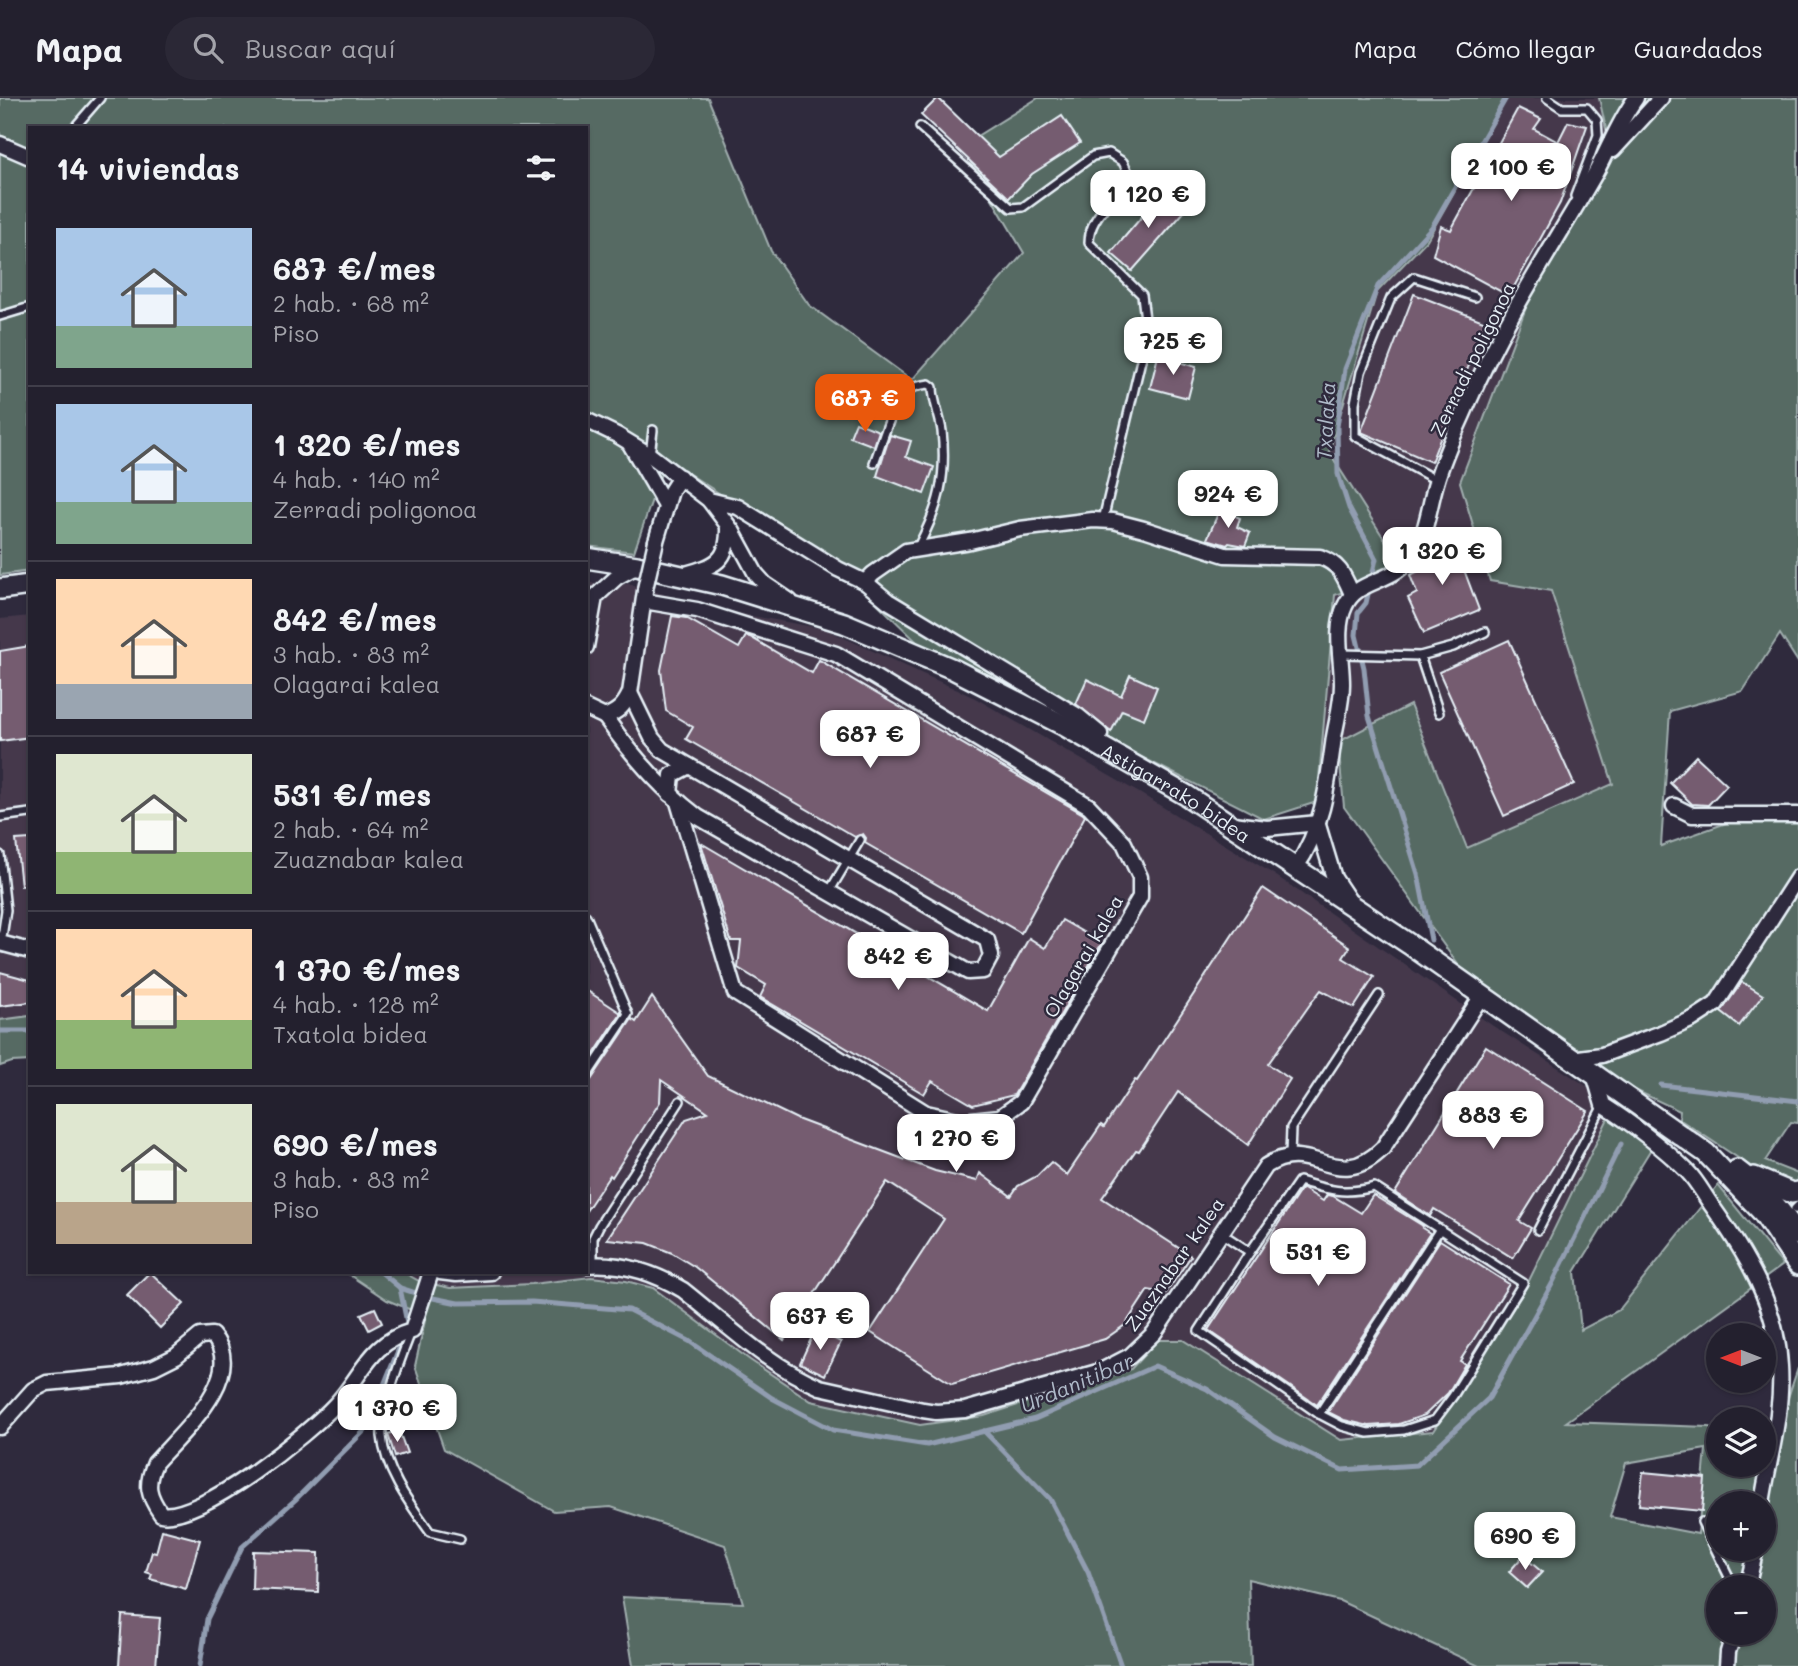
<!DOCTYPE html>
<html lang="es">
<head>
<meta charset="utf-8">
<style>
	body { margin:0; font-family:Mali,sans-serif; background:#2b2836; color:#f1f3f6; height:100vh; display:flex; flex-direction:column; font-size:26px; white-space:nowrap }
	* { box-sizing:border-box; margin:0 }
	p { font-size:23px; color:#a3a3aa }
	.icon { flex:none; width:38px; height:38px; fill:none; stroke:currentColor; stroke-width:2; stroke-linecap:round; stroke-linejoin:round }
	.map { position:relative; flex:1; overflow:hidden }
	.panel { position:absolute; left:28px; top:28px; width:560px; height:1148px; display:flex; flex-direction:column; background:#23202e; border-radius:0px; box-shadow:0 2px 5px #0004,0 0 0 2px #403e4a }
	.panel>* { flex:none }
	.needle { width:46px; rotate:270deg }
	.tools { position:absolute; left:1706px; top:1225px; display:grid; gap:14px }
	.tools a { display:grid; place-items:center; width:70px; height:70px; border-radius:50%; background:#23202e; box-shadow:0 2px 5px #0004,0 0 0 2px #403e4a; font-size:35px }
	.price { position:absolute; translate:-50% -60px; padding:0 16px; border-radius:14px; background:#fff; color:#222; font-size:23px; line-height:46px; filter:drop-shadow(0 2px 4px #0008) }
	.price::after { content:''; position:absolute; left:50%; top:42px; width:21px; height:16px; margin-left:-10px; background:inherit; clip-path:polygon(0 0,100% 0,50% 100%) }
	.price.active { background:#ea580c; color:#fff }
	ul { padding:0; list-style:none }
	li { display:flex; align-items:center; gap:21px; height:175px; padding:0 28px }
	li+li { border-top:2px solid #403e4a }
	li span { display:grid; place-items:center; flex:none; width:196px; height:140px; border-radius:0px; color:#555 }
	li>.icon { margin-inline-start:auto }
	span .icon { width:84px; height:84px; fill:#fffc; stroke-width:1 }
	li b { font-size:30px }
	h2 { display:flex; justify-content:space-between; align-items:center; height:84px; padding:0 28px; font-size:30px }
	header { display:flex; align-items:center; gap:42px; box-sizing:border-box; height:98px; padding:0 35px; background:#23202e; border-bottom:2px solid #403e4a }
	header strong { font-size:33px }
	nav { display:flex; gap:38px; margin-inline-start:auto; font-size:24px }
	.search { width:490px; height:63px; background:#2b2836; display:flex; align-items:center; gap:18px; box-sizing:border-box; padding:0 24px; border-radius:38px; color:#a3a3aa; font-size:26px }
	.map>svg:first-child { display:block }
	.built { fill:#44394c }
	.green { fill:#576a64; stroke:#a0aeae; stroke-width:2; fill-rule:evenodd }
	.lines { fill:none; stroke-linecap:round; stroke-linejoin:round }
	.stream { stroke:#919db1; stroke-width:5 }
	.building { fill:#745c6f; stroke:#e8f1f8; stroke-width:2 }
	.service-casing { stroke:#e8f1f8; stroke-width:12 }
	.minor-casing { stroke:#e8f1f8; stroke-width:19 }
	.secondary-casing { stroke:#e8f1f8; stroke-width:24 }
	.service { stroke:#2f2a3d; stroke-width:7 }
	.minor { stroke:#2f2a3d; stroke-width:14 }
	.secondary { stroke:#2f2a3d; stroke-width:19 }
	.minor-bridge-casing { stroke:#e8f1f8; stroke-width:19; stroke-linecap:butt }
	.minor-bridge { stroke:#2f2a3d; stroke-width:14 }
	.labels { text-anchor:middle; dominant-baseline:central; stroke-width:5; stroke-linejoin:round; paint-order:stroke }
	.street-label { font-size:19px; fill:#e8f1f8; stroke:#2f2a3d }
	.water-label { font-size:21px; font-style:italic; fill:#aeb9c8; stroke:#2f2a3d }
</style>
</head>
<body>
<header>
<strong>Mapa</strong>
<div class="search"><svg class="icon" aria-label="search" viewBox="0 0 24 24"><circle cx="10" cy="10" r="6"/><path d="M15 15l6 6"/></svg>Buscar aquí</div>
<nav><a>Mapa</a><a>Cómo llegar</a><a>Guardados</a></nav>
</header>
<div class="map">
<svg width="1798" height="1568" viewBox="0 0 1798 1568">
	<rect width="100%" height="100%" fill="#2f2a3d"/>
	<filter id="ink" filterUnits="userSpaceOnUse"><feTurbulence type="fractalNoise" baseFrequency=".0143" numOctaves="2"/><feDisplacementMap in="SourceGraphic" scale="14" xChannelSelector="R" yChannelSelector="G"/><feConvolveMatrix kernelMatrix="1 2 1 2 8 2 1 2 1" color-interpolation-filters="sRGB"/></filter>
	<g filter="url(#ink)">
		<!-- built -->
		<g class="built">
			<polygon points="1507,0 1599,0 1611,53 1551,493 1613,686 1467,750 1410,608 1322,652 1335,497 1403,472 1329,354 1378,194 1427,142"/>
			<polygon points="586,485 629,486 713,511 825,531 975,600 1141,696 1275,777 1493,928 1615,1006 1523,1195 1434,1333 1341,1342 1183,1242 1158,1242 1132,1271 984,1318 920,1327 811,1303 750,1262 653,1190 591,1179 532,1186 450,1190 419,1183 403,1174 586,1174"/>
			<polygon points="30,518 30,918 0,922 0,521"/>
		</g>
		<!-- green -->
		<g class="green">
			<polygon points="0,0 708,0 771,153 809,207 912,282 1024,155 961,48 1038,0 1507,0 1427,142 1377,194 1329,354 1404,472 1335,497 1317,704 1264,721 920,547 853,482 666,361 634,454 586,448 586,30 30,30 30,473 0,477"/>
			<polygon points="1599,0 1798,0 1798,564 1780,536 1743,593 1670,613 1661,748 1752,716 1798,716 1798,1025 1791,1024 1765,1063 1798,1076 1798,1086 1770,1081 1679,1021 1680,1013 1618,984 1459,868 1344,709 1338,644 1410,607 1467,750 1613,686 1551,493 1490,483 1460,384 1527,207 1611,53"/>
			<polygon points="30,918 30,963 12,964 0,968 0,922"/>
			<path d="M1615,1006L1659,1038L1575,1174L1581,1232L1619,1212L1718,1087L1783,1167L1566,1324L1709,1329L1718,1332V1367H1764V1348L1771,1350L1798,1270V1568H1479L1340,1503L1248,1481L1251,1568H633L622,1499L743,1505L725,1447L611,1409L554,1413L444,1351L415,1268L426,1218L387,1202L345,1174H403L419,1183L450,1190L532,1186L591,1179L626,1183L653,1190L750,1262L811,1303L920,1327L984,1318L1131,1271L1158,1242H1183L1341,1342L1433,1333L1523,1195ZM1706,1351L1698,1436L1610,1419L1626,1365ZM1718,1405H1764V1451H1718ZM1718,1489H1764V1535H1718Z"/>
		</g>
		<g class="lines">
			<!-- stream -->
			<g class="stream">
				<polyline points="1431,842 1418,776 1369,618 1364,570 1356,537 1358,515 1366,505 1376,461 1349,410 1338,376 1337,329 1345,271 1378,188 1432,129 1506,0"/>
				<polyline points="0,933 30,933"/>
				<polyline points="1661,987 1798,1003"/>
				<polyline points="381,1174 400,1190 428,1199 458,1205 532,1204 629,1212 689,1243 772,1300 833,1332 927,1347 1035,1321 1155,1268 1207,1291 1275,1339 1342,1372 1417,1367 1489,1300 1552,1186 1621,1046"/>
				<polyline points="400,1190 407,1225"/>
				<polyline points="984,1333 1050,1401 1088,1474 1121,1568"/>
				<polyline points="200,1568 207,1521 242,1449 295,1402 366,1331 402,1243"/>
			</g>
		</g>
		<!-- building -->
		<g class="building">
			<polygon points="938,0 999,59 1062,18 1080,45 1032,76 1009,100 921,17"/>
			<polygon points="1518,10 1541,21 1534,31 1558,44 1568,24 1587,28 1560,105 1509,198 1433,157 1441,128 1451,132"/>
			<polygon points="1167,89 1177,98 1172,104 1184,114 1132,173 1111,155"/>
			<polygon points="1414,196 1486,224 1431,364 1361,334"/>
			<polygon points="1158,258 1196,269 1188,300 1150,290"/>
			<polygon points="856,324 879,333 874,348 850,339"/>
			<polygon points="890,337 911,343 906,359 934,369 924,396 877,378"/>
			<polygon points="1220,411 1240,420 1237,429 1250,435 1245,448 1229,445 1227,447 1207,441"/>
			<polygon points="1451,437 1479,512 1424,535 1408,500 1417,495 1410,477 1421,472 1429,446"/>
			<polygon points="672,518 686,520 739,550 746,538 750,539 812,575 819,562 1083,716 1085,718 1021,835 865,745 866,740 863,736 855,739 686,641 693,629 666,613 661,572"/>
			<polygon points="1509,542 1574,686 1504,718 1439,574"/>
			<polygon points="30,548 30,639 0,643 0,553"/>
			<polygon points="1130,577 1157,589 1144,621 1122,612 1111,634 1076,606 1087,581 1121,598"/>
			<polygon points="1696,658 1727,687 1708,707 1692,706 1670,685"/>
			<polygon points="30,741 30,787 21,788 16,742"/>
			<polygon points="701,745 988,913 1029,840 1045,850 1062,822 1102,845 1014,997 973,1007 932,983 924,996 760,899 766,887 738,870 741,843 731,843"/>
			<polygon points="1263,790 1350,849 1343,860 1374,879 1354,910 1321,892 1311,905 1268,966 1290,981 1248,1047 1178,994 1139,1053 1136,1052 1102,1100 1191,1158 1166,1195 1148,1192 1125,1227 1105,1241 952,1286 870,1234 944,1121 887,1084 784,1242 695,1169 672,1155 647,1145 607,1141 686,1021 708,1014 661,982 660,1004 612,1079 610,1077 586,1113 586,985 591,982 632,921 636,924 652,899 708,978 797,1021 935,1073 977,1083 980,1075 1011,1098 1018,1088 1037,1078 1051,1064 1067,1077 1101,1027 1104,1029 1135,982 1137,983"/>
			<polygon points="0,874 30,882 30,904 0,908"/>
			<polygon points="1742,884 1763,897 1739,928 1721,914"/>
			<polygon points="586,892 621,915 586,968"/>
			<polygon points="1486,948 1588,1013 1519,1123 1531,1130 1513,1160 1434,1111 1430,1118 1395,1095"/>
			<polygon points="1302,1090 1323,1103 1327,1097 1333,1098 1361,1115 1373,1097 1423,1128 1422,1130 1430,1135 1317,1307 1208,1232"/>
			<polygon points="1440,1142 1509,1186 1460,1263 1465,1266 1448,1295 1425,1317 1399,1326 1369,1328 1344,1322 1328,1314"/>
			<polygon points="150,1174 184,1206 160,1230 127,1197"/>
			<polygon points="375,1210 382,1225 369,1232 361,1216"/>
			<polygon points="815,1232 841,1244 825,1277 800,1265"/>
			<polygon points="399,1333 407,1355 395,1359 388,1336"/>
			<polygon points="1643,1374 1705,1380 1702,1413 1639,1407"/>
			<polygon points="162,1432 200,1442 186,1491 150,1481 152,1476 146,1474 152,1454 156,1455"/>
			<polygon points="253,1453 319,1455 318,1494 252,1491"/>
			<polygon points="1523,1458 1542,1474 1527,1490 1509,1474"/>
			<polygon points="122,1517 160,1520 156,1568 119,1568"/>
		</g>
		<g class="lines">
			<!-- service casing -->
			<g class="service-casing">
				<g id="service">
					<polyline points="1547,0 1562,10 1587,10 1597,22 1598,37 1575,98"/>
					<path d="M920,29L1011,110L1023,109L1093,58L1109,55L1123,64L1127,72C1122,101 1089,113 1089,145L1142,197L1147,237L1103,422"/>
					<polyline points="74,30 100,0"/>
					<polyline points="0,218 30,209"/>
					<polyline points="650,357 653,332"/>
					<path d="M874,365C881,347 893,303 908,292C914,288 922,287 929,286L933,289C933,304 940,318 942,333C947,379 939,409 918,449"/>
					<polyline points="1436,382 1355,338 1355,305 1361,274 1391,200 1414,179 1475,199"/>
					<polyline points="1342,556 1420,558 1453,549 1485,534"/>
					<polyline points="1420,558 1439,615"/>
					<polyline points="0,719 30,715"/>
					<polyline points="0,757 6,812 1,846"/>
					<polyline points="829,794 860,742"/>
					<polyline points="586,818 628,916 586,979"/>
					<polyline points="1290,1057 1291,1030 1379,897"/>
					<path d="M1299,1083C1328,1092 1345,1097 1374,1089L1523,1185L1453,1298L1435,1322L1404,1332L1368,1335L1342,1328L1319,1316L1199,1233L1250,1154Z"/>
					<polyline points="1795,1111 1798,1108"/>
					<polyline points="1538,1132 1603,1007"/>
					<polyline points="1221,1135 1250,1154"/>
					<polyline points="593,1166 593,1140 599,1128 680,1003"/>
					<path d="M411,1234C402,1257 380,1314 382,1338C385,1373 410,1406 430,1434L460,1441"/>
					<polyline points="1319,1316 1440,1131"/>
					<polyline points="1702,1424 1734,1489"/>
				</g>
			</g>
			<!-- minor casing -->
			<g class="minor-casing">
				<g id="minor">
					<polyline points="0,46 30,59"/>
					<polyline points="1613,52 1661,0"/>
					<polyline points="586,322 617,337 650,357 709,402 733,434 756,476 765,486 790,503"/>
					<polyline points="630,346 666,408"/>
					<path d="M709,402L738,409L838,471L865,484L873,476L906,453L970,443L1020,431L1093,422L1113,423L1144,431L1225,457L1320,459C1340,466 1344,478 1352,496"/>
					<polyline points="656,443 671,393 680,379"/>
					<path d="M682,477C714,468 729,465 728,428"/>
					<polyline points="865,484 888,503 1078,618 1100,636 1097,646"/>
					<polyline points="644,503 697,512 836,556 1089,708 1124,745 1140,779 1140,799 1021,1004 1000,1019 962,1023 926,1015 735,895 678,704"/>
					<polyline points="586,549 595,499 617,479 637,468"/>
					<path d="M586,610L605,619C619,613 624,608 630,595L645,493"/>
					<path d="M605,619C631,656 662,692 698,719L968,874L983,873L991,858L987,842L662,652L652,640L630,595"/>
					<polyline points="670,696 672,677 689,668"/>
					<polyline points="1674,708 1692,717 1798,717"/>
					<polyline points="1232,726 1267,730 1318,725"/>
					<polyline points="1318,727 1334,780 1348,801"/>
					<path d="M1296,769C1323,731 1328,684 1334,639C1337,621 1342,604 1342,586C1342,561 1334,531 1345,508C1358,479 1395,487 1414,455C1427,433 1429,409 1436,385C1444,356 1458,328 1470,301C1504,222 1553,149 1596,74C1609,50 1619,23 1636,0"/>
					<polyline points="0,845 30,853"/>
					<polyline points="1571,961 1602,957 1661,935 1693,921 1716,906 1798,779"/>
					<path d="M1594,976L1603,1007C1630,1024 1665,1051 1687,1073C1697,1083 1704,1097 1712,1108C1746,1156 1777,1207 1780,1268C1783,1315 1769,1359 1762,1405"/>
					<path d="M586,1167C621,1164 653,1174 683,1192C726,1226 769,1268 820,1289L923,1312L936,1314L965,1312L1101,1273L1130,1258L1154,1235L1266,1068C1312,1037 1336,1097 1383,1050L1481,899"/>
					<polyline points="440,1174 456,1176 491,1174"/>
					<path d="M0,1329L33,1292L47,1285L121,1278L154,1269L176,1258L200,1238L212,1237C249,1277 180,1336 155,1365C145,1387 148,1397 161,1416C201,1423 308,1336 336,1306C363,1277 369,1245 412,1233L431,1174"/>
					<polyline points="1747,1489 1756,1451"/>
					<polyline points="1727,1568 1728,1554 1734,1535"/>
				</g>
			</g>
			<!-- secondary casing -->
			<g class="secondary-casing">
				<g id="secondary">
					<path id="s1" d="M586,460L637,468L722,487L844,525L953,571L1063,627L1186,697L1409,846L1706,1055L1763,1115L1798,1167"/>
					<polyline points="0,491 30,487"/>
					<path d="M1737,1072C1762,1090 1781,1112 1798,1137"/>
					<polyline points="1754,1079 1792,1095 1798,1094"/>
				</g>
			</g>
			<!-- service -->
			<use href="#service" class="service"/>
			<!-- minor -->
			<use href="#minor" class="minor"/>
			<!-- secondary -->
			<use href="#secondary" class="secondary"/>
			<!-- minor-bridge casing -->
			<g class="minor-bridge-casing">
				<polyline id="minor-bridge" points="645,491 656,443"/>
			</g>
			<!-- minor-bridge -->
			<use href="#minor-bridge" class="minor-bridge"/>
		</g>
	</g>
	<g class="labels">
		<!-- street labels -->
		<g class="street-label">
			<text transform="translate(1472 261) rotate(-64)">Zerradi poligonoa</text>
			<text stroke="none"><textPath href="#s1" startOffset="640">Astigarrako bidea</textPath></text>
			<text transform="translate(1083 858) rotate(-60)">Olagarai kalea</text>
			<text transform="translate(1174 1166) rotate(-55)">Zuaznabar kalea</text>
		</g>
		<!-- water labels -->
		<g class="water-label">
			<text transform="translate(1325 323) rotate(-87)">Txalaka</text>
			<text transform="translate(1077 1284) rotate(-23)">Urdanitibar</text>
		</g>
	</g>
</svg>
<div class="tools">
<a><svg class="needle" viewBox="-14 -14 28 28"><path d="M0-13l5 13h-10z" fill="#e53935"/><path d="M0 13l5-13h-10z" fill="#a3a3aa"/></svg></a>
<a><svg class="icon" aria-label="layers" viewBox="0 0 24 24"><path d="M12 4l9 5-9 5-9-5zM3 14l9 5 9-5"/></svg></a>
<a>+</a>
<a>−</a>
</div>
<b class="price" style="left:1511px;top:105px">2 100 €</b>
<b class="price" style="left:1148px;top:132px">1 120 €</b>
<b class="price" style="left:1173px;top:279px">725 €</b>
<b class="price active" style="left:865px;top:336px">687 €</b>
<b class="price" style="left:1228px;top:432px">924 €</b>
<b class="price" style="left:1442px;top:489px">1 320 €</b>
<b class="price" style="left:870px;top:672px">687 €</b>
<b class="price" style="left:898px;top:894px">842 €</b>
<b class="price" style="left:1493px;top:1053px">883 €</b>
<b class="price" style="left:956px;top:1076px">1 270 €</b>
<b class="price" style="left:1318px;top:1190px">531 €</b>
<b class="price" style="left:820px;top:1254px">637 €</b>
<b class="price" style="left:397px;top:1346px">1 370 €</b>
<b class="price" style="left:1525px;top:1474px">690 €</b>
<section class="panel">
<h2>14 viviendas<svg class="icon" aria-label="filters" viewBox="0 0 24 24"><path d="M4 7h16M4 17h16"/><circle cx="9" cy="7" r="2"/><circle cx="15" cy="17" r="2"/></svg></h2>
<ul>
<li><span style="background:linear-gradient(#a9c7e8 70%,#7fa58c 0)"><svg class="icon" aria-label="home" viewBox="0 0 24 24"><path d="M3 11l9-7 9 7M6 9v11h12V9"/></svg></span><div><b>687 €/mes</b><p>2 hab. · 68 m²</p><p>Piso</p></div></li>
<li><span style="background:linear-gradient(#a9c7e8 70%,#7fa58c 0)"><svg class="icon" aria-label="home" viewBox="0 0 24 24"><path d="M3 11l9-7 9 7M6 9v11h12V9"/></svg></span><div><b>1 320 €/mes</b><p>4 hab. · 140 m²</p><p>Zerradi poligonoa</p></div></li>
<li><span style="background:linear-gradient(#ffd9b3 75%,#9aa5b1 0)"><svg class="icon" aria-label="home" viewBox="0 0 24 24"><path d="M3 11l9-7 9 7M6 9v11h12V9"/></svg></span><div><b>842 €/mes</b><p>3 hab. · 83 m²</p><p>Olagarai kalea</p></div></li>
<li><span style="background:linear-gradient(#dfe7d0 70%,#8fb573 0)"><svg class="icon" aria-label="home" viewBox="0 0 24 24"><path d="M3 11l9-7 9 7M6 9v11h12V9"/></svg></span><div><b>531 €/mes</b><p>2 hab. · 64 m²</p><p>Zuaznabar kalea</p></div></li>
<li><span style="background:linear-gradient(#ffd9b3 65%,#8fb573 0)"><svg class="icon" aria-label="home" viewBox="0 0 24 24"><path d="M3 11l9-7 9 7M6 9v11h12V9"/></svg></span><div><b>1 370 €/mes</b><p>4 hab. · 128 m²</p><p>Txatola bidea</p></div></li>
<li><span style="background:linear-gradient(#dfe7d0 70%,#b9a48a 0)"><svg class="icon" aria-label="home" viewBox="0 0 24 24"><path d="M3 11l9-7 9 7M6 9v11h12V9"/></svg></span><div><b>690 €/mes</b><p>3 hab. · 83 m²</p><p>Piso</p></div></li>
</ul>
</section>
</div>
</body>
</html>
